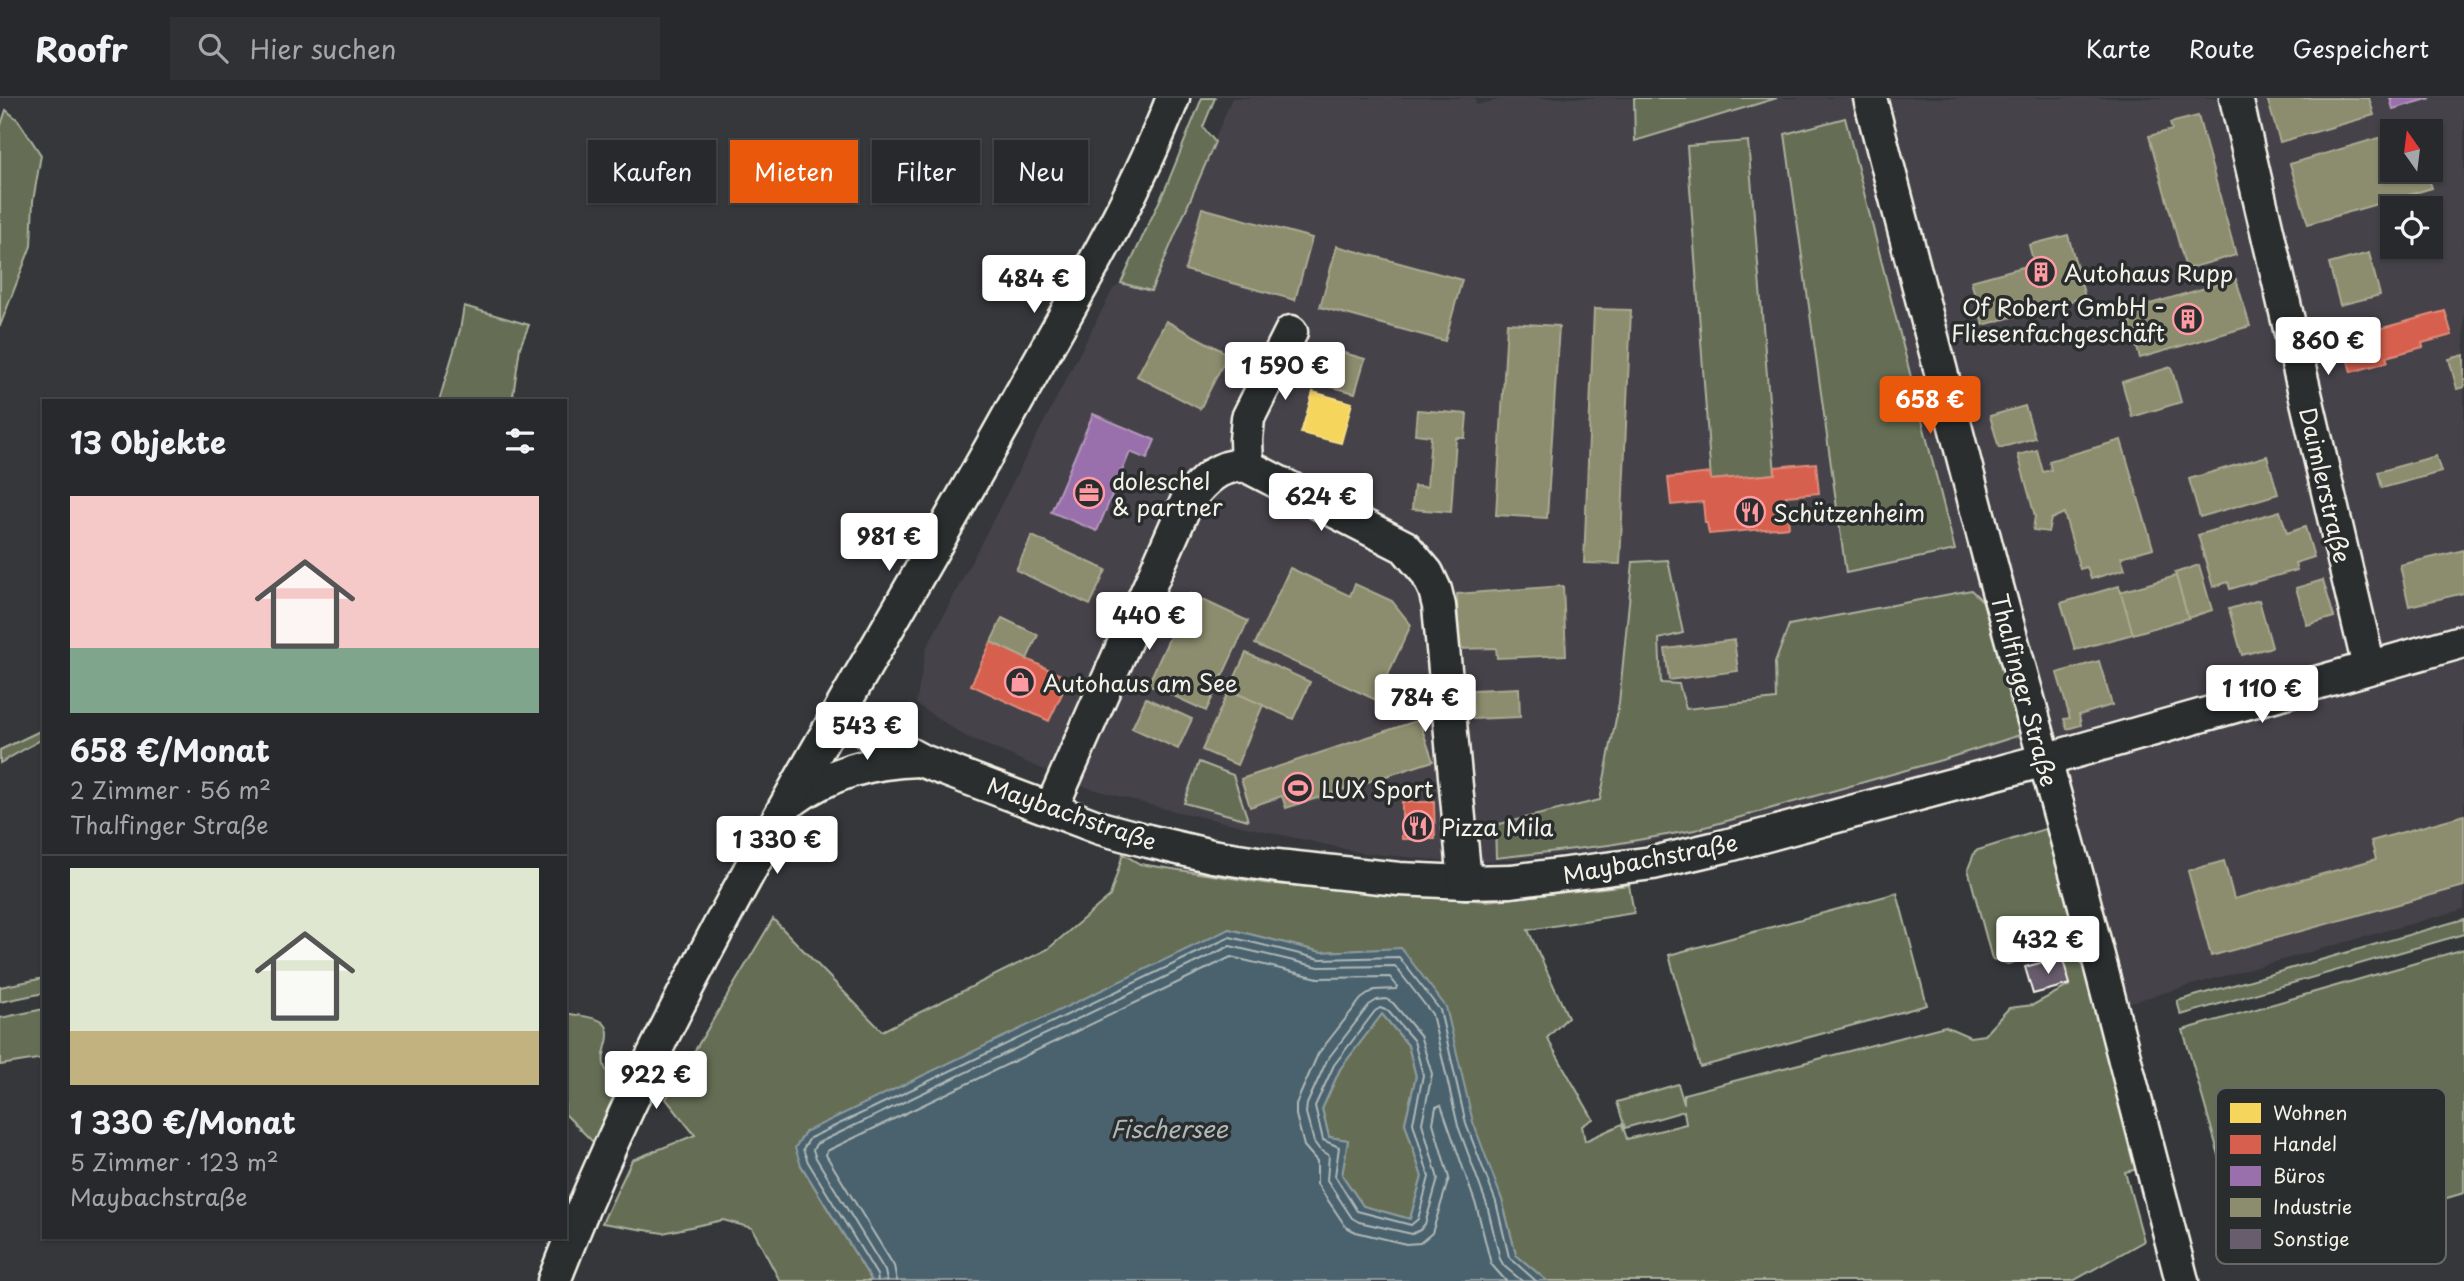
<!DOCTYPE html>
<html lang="de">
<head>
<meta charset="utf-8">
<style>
	body { margin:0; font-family:"Playpen Sans",sans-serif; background:#303134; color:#f1f3f6; height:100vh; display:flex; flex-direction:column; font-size:26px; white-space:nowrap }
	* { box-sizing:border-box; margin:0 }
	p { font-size:23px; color:#a5a6a9 }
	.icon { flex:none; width:38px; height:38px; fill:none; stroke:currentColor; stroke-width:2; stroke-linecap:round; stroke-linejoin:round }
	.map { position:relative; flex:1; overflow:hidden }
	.side { position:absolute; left:42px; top:301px; width:525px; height:840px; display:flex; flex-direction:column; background:#28292c; border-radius:0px; box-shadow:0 2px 5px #0004,0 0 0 2px #444548 }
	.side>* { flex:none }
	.banner { position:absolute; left:588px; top:42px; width:665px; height:63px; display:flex; gap:14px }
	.needle { width:46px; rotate:346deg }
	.buttons { position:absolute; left:2380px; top:21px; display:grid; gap:14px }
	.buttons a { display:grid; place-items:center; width:63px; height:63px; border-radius:0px; background:#28292c; box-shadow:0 2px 5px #0004,0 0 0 2px #444548; font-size:35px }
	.price { position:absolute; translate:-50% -60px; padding:0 16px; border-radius:7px; background:#fff; color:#222; font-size:23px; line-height:46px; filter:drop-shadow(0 2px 4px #0008) }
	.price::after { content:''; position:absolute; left:50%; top:42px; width:21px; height:16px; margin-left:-10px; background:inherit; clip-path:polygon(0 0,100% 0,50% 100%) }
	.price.current { background:#ea580c; color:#fff }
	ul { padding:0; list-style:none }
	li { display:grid; align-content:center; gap:14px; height:371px; padding:0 28px }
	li+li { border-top:2px solid #444548 }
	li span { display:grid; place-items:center; height:217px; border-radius:0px; color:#555 }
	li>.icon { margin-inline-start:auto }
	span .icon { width:126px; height:126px; fill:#fffc; stroke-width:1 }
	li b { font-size:30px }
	h2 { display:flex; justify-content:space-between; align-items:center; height:84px; padding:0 28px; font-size:30px }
	.pill { padding:0 24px; border-radius:0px; background:#28292c; box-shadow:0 2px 5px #0004,0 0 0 2px #444548; font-size:24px; line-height:63px }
	.pill.current { background:#ea580c; color:#fff }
	header { display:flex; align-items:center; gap:42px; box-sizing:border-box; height:98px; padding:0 35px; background:#28292c; border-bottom:2px solid #444548 }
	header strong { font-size:33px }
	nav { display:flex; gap:38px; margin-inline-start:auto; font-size:24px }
	.search { width:490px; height:63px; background:#303134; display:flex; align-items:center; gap:18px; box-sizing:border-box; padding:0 24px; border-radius:0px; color:#a5a6a9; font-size:26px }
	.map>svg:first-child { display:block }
	.built { fill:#45424a; fill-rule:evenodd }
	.green { fill:#656e55; stroke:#acb09e; stroke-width:2 }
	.water { fill:#4a626e; stroke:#8e9b9f; stroke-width:2; fill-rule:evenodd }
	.homes { fill:#f6d55c; stroke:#f5dd86; stroke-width:2 }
	.shops { fill:#d6604d; stroke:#df8c7c; stroke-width:2 }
	.offices { fill:#9970ab; stroke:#b497bd; stroke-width:2 }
	.industry { fill:#8c8c6e; stroke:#abaa93; stroke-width:2 }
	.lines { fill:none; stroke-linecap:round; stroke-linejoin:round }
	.shore { stroke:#b0b8b7; stroke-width:2 }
	.building { fill:#675d6d; stroke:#f4f1e8; stroke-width:2 }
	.minor-casing { stroke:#f4f1e8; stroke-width:37 }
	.minor { stroke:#2a2d2e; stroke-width:32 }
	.labels { text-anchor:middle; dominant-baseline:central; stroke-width:7; stroke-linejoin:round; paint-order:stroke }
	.poi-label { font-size:23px; fill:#f4f1e8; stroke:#2a2d2e; text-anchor:start }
	.street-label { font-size:23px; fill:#f4f1e8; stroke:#2a2d2e }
	.water-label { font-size:24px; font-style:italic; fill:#b0b8b7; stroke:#2a2d2e }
	.key { fill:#2a2d2e; stroke:#676866; stroke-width:2 }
	.key-label { font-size:19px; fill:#f4f1e8 }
</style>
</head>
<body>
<header>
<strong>Roofr</strong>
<div class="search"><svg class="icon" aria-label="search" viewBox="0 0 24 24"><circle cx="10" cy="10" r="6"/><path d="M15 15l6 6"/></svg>Hier suchen</div>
<nav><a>Karte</a><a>Route</a><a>Gespeichert</a></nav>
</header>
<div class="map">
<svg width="2464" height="1183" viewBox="0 0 2464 1183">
	<rect width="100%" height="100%" fill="#36373b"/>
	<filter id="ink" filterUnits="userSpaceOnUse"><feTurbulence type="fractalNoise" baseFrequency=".0143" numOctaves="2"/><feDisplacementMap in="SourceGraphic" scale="14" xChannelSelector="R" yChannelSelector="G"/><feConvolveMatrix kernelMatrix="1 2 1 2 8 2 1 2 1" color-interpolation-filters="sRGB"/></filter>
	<g filter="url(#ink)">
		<!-- built -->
		<path class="built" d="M1232,0H1475L1476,7L1506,0H1634L1636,42L1777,0H2464V811L2099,913L2031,653L1701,734L1605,752L1469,765L1363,755L1165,711L1082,688L965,638L916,606L926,551L1113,191L1121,185L1152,192ZM2392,33H2431V72H2392ZM2392,110H2431V149H2392ZM1669,462L1659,541L1661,585L1686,611L1776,601L1775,565L1945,661L1695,732L1495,727L1600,702L1619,605Z"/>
		<!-- green -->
		<g class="green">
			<polygon points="1202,0 1215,0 1203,29 1215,44 1151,193 1121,185 1166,89"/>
			<polygon points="1634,0 1777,0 1635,43"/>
			<polygon points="6,12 18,22 41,57 33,103 31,148 0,228 0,30"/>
			<polygon points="1845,20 1955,452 1846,475 1785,36"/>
			<polygon points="1748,43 1775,376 1711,382 1687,48"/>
			<polygon points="464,208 529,227 520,249 513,298 521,303 439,303 460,232"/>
			<polygon points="1668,462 1683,535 1659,541 1661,585 1679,586 1686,611 1776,601 1775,565 1789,527 1971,492 2001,520 2026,635 1945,661 1695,732 1609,747 1496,760 1495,727 1600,702 1619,605 1633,464"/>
			<polygon points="44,631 44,640 0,665 0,652"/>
			<polygon points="1199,664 1233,677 1248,722 1184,705"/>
			<polygon points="2051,729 2142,1070 2125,1074 2144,1143 2073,1183 1547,1183 1516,1157 1502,1102 1401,851 1321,854 1229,831 801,1067 872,1183 780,1183 752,1130 723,1122 663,1135 602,1125 632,1062 695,1037 666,1001 773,821 882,933 1048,851 1110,798 1123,756 1140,766 1264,785 1486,803 1629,787 1634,815 1528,832 1568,919 1547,940 1593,1021 1582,1028 1585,1043 1622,1026 1627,1041 1686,1026 1684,1013 1625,1030 1617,1004 1678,986 1684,1006 1684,996 1945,928 1970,939 1984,937 2009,910 2033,907 2070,887 2062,859 2032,859 2008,866 1992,861 1968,771 1975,753"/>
			<polygon points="1897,795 1927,907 1700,969 1669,857"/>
			<polygon points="2464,821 2464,836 2181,917 2177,903"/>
			<polygon points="2464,851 2464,1095 2248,1158 2183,932"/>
			<polygon points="44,880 44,895 0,904 0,889"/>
			<polygon points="44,911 44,960 0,967 0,920"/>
			<path d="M565,915C589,920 616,917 606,948C604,956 602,963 605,970C608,978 615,978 619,985L594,1045L565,1016Z"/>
			<polygon points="1382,916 1408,947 1416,978 1405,1025 1422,1079 1410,1121 1363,1108 1342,1077 1348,1042 1329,1039 1322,1011 1340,971"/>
		</g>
		<!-- water -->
		<path class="water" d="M1229,831L1321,854L1401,850L1446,909L1473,1024L1502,1102L1516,1157L1547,1183H872L801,1067L795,1050L805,1034ZM1382,916L1408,947L1416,978L1405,1025L1422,1079L1410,1121L1363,1108L1342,1077L1348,1042L1329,1039L1322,1011L1340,971Z"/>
		<!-- homes -->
		<polygon class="homes" points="1313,294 1352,305 1341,345 1301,335"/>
		<!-- shops -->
		<g class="shops">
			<polygon points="2445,213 2452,237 2422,245 2423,249 2386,259 2388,264 2351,274 2342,241"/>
			<polygon points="1816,365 1819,395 1786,398 1789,429 1709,436 1707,425 1705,425 1703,404 1671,407 1668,380 1710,375 1711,382 1775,376 1775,369"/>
			<polygon points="991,544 1069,581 1049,623 971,587"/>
			<polygon points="1402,704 1434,704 1435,741 1402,741"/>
		</g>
		<!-- offices -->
		<g class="offices">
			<polygon points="2390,0 2431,0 2393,11"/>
			<polygon points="1093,316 1155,342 1147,361 1130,354 1097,433 1051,414"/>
		</g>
		<!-- industry -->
		<g class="industry">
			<polygon points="2267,0 2369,0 2374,17 2280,44"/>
			<polygon points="2198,18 2236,157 2186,171 2149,38 2172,32 2170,25"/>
			<polygon points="2392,36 2392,72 2426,72 2432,90 2308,126 2290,66"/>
			<polygon points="1202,110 1312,140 1295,202 1185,172"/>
			<polygon points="2068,137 2085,199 1983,227 1971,183 2034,166 2029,147"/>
			<polygon points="1337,148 1462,182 1445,243 1320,209"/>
			<polygon points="2369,155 2380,197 2340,207 2329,166"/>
			<polygon points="2236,181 2250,228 2140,260 2126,213"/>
			<polygon points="1594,211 1631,212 1620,466 1584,465"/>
			<polygon points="1166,223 1228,256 1200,311 1137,278"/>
			<polygon points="1507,225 1559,228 1547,420 1496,417"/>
			<polygon points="1320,248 1365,261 1355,295 1310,283"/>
			<polygon points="2464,257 2464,289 2457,291 2449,261"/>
			<polygon points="2171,269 2181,304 2132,319 2122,284"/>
			<polygon points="2025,308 2035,340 1999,350 1990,318"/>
			<polygon points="1417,312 1467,316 1465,340 1456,340 1451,414 1412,411 1414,388 1427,389 1431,338 1415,336"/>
			<polygon points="2121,342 2153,450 2121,459 2125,471 2091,481 2087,469 2080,471 2064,415 2051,421 2048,434 2033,432 2035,418 2018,357 2037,352 2043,374 2051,372 2049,363"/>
			<polygon points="2267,358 2278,396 2200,419 2189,381"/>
			<polygon points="2436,358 2441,374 2382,390 2378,374"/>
			<polygon points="2280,413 2287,435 2305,429 2314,459 2295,465 2297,472 2230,491 2228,484 2213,489 2198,437"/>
			<polygon points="1032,438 1106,472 1090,507 1016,472"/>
			<polygon points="2464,452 2464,495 2409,508 2400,467"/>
			<polygon points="2199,467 2212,512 2188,520 2175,475"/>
			<polygon points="1290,470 1350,498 1355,486 1392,503 1411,527 1376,602 1255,546"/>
			<polygon points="2176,478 2188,520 2133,536 2120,494"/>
			<polygon points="2323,482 2334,519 2307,527 2296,490"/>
			<polygon points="1563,488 1566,557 1497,560 1496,550 1459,551 1457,496"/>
			<polygon points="2119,488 2133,536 2075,552 2061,505"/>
			<polygon points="1190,496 1248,523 1206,613 1148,586"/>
			<polygon points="2259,502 2272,549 2242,557 2229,511"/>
			<polygon points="1002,520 1038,537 1027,561 991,544"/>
			<polygon points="1734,542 1738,573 1669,582 1665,551"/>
			<polygon points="1246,555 1310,584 1293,621 1229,592"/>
			<polygon points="2099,563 2112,607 2079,617 2081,627 2067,631 2064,621 2070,620 2057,575"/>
			<polygon points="1519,590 1520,619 1473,621 1472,592"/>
			<polygon points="1229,592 1263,607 1237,667 1202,652"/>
			<polygon points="1146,600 1192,621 1178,651 1132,630"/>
			<polygon points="1419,622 1433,663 1286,710 1282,698 1250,709 1241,681"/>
			<polygon points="2464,717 2464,788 2211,858 2188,773 2224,763 2234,801 2376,761 2371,743"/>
		</g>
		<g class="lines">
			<!-- shore -->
			<g class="shore">
				<polygon points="1377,902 1386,901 1393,905 1420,937 1432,976 1422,1025 1438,1081 1425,1126 1420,1132 1412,1136 1359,1124 1352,1120 1327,1082 1329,1057 1319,1051 1314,1044 1306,1015 1307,1006 1327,962 1369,907"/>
				<polygon points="1380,910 1388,913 1414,943 1423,977 1413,1025 1429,1079 1418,1121 1411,1127 1357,1113 1335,1078 1339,1049 1323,1042 1315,1008 1334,967 1375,913"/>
				<polyline points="878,1183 877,1177 808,1064 803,1051 810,1040 1230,839 1320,861 1399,859 1440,912 1466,1026 1496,1104 1509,1159 1536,1183"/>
				<polyline points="887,1183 885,1173 816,1060 813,1052 816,1046 1230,848 1319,869 1395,868 1432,916 1458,1028 1487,1107 1500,1161 1504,1168 1522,1183"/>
				<polyline points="897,1183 894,1168 826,1057 827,1053 1231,859 1318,880 1390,879 1397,888 1396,891 1374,892 1361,901 1318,956 1296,1006 1296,1017 1304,1048 1317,1063 1317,1086 1346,1129 1356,1134 1406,1146 1420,1145 1432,1135 1449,1080 1433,1025 1436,1009 1441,1007 1477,1110 1491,1166 1506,1183"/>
			</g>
		</g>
		<!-- building -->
		<polygon class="building" points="2062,859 2070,886 2033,896 2025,869"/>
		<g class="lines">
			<!-- minor casing -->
			<g class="minor-casing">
				<g id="minor">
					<polyline points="1870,0 1994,478 2082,796 2182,1183"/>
					<polyline points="2236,0 2369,569"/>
					<polyline points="1247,368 1246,342 1248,320 1291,234"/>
					<polyline points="837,618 920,662 1100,730 1148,743 1212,758 1277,768 1399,781 1465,784 1511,783 1653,765 1725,748 2045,662 2464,543"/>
					<path d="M791,703C829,675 872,663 919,662"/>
					<path d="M1051,711L1187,403C1204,382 1219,365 1247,368L1405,449L1427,475L1435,492L1439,508L1465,784"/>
					<path d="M554,1183C672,875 854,598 1013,310C1069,209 1131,108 1173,0"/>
				</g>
			</g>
			<!-- minor -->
			<use href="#minor" class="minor"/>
		</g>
	</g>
	<!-- icons -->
	<defs>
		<g id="building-ring" transform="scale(1.575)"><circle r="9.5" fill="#2a2d2e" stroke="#ff9aa2" stroke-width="1.5"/><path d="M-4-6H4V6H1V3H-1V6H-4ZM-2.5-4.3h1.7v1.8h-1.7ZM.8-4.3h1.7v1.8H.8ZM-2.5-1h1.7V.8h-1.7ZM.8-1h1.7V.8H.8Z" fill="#ff9aa2"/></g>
		<g id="office-ring" transform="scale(1.575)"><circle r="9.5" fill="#2a2d2e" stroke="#ff9aa2" stroke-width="1.5"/><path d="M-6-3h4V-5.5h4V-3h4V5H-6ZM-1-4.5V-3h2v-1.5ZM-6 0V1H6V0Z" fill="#ff9aa2"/></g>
		<g id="restaurant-ring" transform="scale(1.575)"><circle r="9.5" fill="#2a2d2e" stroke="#ff9aa2" stroke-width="1.5"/><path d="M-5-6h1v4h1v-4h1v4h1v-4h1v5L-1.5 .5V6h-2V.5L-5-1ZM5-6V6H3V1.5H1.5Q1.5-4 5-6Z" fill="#ff9aa2"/></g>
		<g id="shop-ring" transform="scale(1.575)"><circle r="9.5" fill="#2a2d2e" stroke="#ff9aa2" stroke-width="1.5"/><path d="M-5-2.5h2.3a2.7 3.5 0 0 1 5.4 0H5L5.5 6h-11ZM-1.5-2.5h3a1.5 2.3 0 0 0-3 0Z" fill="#ff9aa2"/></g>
		<g id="stadium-ring" transform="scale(1.575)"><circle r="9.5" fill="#2a2d2e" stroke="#ff9aa2" stroke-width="1.5"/><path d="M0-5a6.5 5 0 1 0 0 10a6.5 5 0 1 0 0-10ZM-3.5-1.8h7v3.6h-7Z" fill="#ff9aa2"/></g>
	</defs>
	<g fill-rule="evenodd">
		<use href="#building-ring" x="2041" y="174"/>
		<use href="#building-ring" x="2188" y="221"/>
		<use href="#office-ring" x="1089" y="395"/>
		<use href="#restaurant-ring" x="1750" y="414"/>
		<use href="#shop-ring" x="1020" y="584"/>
		<use href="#stadium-ring" x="1298" y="690"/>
		<use href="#restaurant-ring" x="1418" y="728"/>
	</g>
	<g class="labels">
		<!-- poi labels -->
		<g class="poi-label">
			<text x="2064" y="174">Autohaus Rupp</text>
			<text x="2165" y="208" text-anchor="end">Of Robert GmbH -<tspan x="2165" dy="26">Fliesenfachgeschäft</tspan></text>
			<text x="1112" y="382">doleschel<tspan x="1112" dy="26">&amp; partner</tspan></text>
			<text x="1773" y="414">Schützenheim</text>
			<text x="1043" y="584">Autohaus am See</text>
			<text x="1321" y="690">LUX Sport</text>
			<text x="1441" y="728">Pizza Mila</text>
		</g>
		<!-- street labels -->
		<g class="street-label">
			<text transform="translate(2326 387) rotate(77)">Daimlerstraße</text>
			<text transform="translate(2025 592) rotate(75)">Thalfinger Straße</text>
			<text transform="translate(1072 715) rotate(19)">Maybachstraße</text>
			<text transform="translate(1650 760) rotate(-11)">Maybachstraße</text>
		</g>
		<!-- water labels -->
		<g class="water-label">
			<text x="1169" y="1030">Fischersee</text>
		</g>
	</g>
	<!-- legend -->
	<rect x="2216" y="990" width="230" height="176" rx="10" class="key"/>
	<rect x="2230" y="1005" width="31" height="20" fill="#f6d55c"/>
	<rect x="2230" y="1037" width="31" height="19" fill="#d6604d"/>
	<rect x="2230" y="1068" width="31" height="20" fill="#9970ab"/>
	<rect x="2230" y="1100" width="31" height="19" fill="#8c8c6e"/>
	<rect x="2230" y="1131" width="31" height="20" fill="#675d6d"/>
	<g class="key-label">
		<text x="2273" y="1022">Wohnen</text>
		<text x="2273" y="1053">Handel</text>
		<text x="2273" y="1085">Büros</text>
		<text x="2273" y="1116">Industrie</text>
		<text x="2273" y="1148">Sonstige</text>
	</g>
</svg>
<div class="buttons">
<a><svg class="needle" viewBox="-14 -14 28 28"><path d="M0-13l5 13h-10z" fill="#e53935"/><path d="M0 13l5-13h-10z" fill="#a5a6a9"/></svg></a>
<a><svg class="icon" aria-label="locate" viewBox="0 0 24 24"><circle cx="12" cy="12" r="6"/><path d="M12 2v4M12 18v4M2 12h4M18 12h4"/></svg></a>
</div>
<b class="price" style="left:1034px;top:217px">484 €</b>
<b class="price" style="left:2328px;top:279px">860 €</b>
<b class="price" style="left:1285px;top:304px">1 590 €</b>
<b class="price current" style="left:1930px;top:338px">658 €</b>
<b class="price" style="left:1321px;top:435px">624 €</b>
<b class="price" style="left:889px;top:475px">981 €</b>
<b class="price" style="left:1149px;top:554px">440 €</b>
<b class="price" style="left:2262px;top:627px">1 110 €</b>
<b class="price" style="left:1425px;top:636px">784 €</b>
<b class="price" style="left:867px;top:664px">543 €</b>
<b class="price" style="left:777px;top:778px">1 330 €</b>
<b class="price" style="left:2048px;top:878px">432 €</b>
<b class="price" style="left:656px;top:1013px">922 €</b>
<div class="banner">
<a class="pill">Kaufen</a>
<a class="pill current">Mieten</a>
<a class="pill">Filter</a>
<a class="pill">Neu</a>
</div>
<section class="side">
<h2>13 Objekte<svg class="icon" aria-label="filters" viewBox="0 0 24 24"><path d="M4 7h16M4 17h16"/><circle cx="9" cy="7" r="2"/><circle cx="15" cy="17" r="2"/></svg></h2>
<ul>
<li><span style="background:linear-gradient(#f6c9c9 70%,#7fa58c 0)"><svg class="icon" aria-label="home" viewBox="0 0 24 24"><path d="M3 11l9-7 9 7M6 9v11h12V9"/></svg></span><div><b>658 €/Monat</b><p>2 Zimmer · 56 m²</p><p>Thalfinger Straße</p></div></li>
<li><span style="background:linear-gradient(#dfe7d0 75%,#c2b280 0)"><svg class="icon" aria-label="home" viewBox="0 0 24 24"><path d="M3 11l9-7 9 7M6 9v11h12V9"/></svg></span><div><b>1 330 €/Monat</b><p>5 Zimmer · 123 m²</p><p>Maybachstraße</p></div></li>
</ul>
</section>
</div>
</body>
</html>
